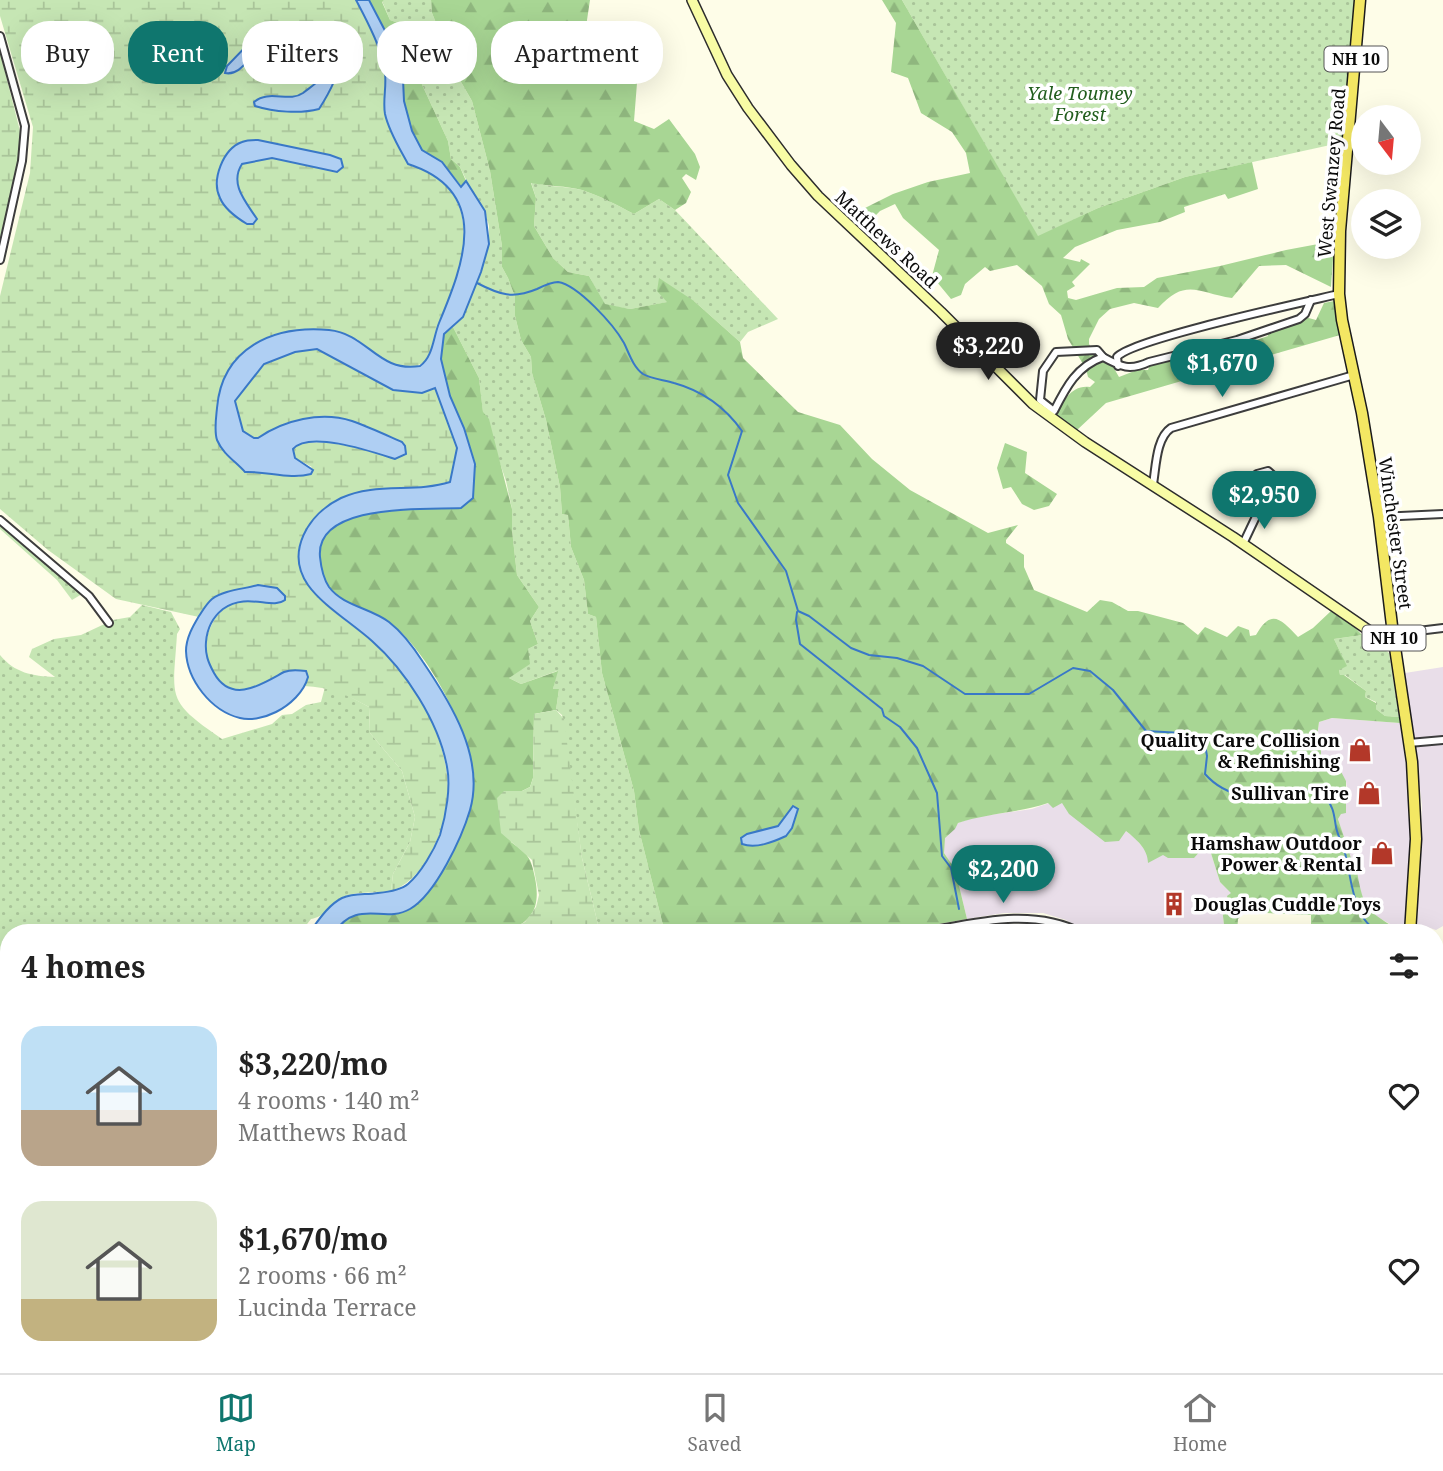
<!DOCTYPE html>
<html lang="en">
<head>
<meta charset="utf-8">
<style>
	body { margin:0; font-family:"Noto Serif",serif; background:#f2f2f2; color:#222; height:100vh; display:flex; flex-direction:column; font-size:26px; white-space:nowrap }
	* { box-sizing:border-box; margin:0 }
	p { font-size:23px; color:#767676 }
	.icon { flex:none; width:38px; height:38px; fill:none; stroke:currentColor; stroke-width:2; stroke-linecap:round; stroke-linejoin:round }
	.map { position:relative; flex:1; overflow:hidden }
	.panel { position:absolute; left:0px; top:924px; width:1444px; height:450px; display:flex; flex-direction:column; background:#fff; border-radius:28px 28px 0 0; box-shadow:0 7px 28px #0002 }
	.panel>* { flex:none }
	.guide { position:absolute; left:21px; top:21px; width:700px; height:63px; display:flex; gap:14px }
	.needle { width:46px; rotate:164deg }
	.tools { position:absolute; left:1351px; top:105px; display:grid; gap:14px }
	.tools a { display:grid; place-items:center; width:70px; height:70px; border-radius:50%; background:#fff; box-shadow:0 7px 28px #0002; font-size:35px }
	.price { position:absolute; translate:-50% -60px; padding:0 16px; border-radius:24px; background:#0f766e; color:#fff; font-size:23px; line-height:46px; filter:drop-shadow(0 2px 4px #0008) }
	.price::after { content:''; position:absolute; left:50%; top:42px; width:21px; height:16px; margin-left:-10px; background:inherit; clip-path:polygon(0 0,100% 0,50% 100%) }
	.price.current { background:#222; color:#fff }
	ul { padding:0; list-style:none }
	li { display:flex; align-items:center; gap:21px; height:175px; padding:0 21px }
	li span { display:grid; place-items:center; flex:none; width:196px; height:140px; border-radius:21px; color:#555 }
	li>.icon { margin-inline-start:auto }
	span .icon { width:84px; height:84px; fill:#fffc; stroke-width:1 }
	li b { font-size:30px }
	h2 { display:flex; justify-content:space-between; align-items:center; height:84px; padding:0 21px; font-size:30px }
	.tag { padding:0 24px; border-radius:28px; background:#fff; box-shadow:0 7px 28px #0002; font-size:24px; line-height:63px }
	.tag.current { background:#0f766e; color:#fff }
	.menu { display:flex; justify-content:space-around; align-items:center; height:98px; border-top:2px solid #e0e0e0; background:#fff; font-size:19px; color:#767676 }
	.menu a { display:grid; justify-items:center; gap:4px }
	.menu .current { color:#0f766e }
	.map>svg:first-child { display:block }
	.industrial { fill:#e9dee9 }
	.farmland { fill:url(#farmland-furrows) }
	.green { fill:url(#green-dots) }
	.forest { fill:url(#forest-firs) }
	.wetland { fill:url(#wetland-marsh) }
	.pitch { fill:#d9eec6 }
	.water { fill:#afcff3; stroke:#3978c7; stroke-width:2 }
	.lines { fill:none; stroke-linecap:round; stroke-linejoin:round }
	.stream { stroke:#3978c7; stroke-width:2 }
	.street-casing { stroke:#3d3d3d; stroke-width:10 }
	.secondary-casing { stroke:#2c2c2c; stroke-width:12 }
	.primary-casing { stroke:#1b1b1b; stroke-width:13 }
	.street { stroke:#fff; stroke-width:6 }
	.secondary { stroke:#f8fca5; stroke-width:9 }
	.primary { stroke:#f3e763; stroke-width:10 }
	.labels { text-anchor:middle; dominant-baseline:central; stroke-width:7; stroke-linejoin:round; paint-order:stroke }
	.shield { fill:#fff; stroke:#545454; stroke-width:2 }
	.shield-label { font-size:16px; font-weight:bold; fill:#0a0a0a }
	.park-label { font-size:18px; font-style:italic; fill:#225e1e; stroke:#fff }
	.street-label { font-size:18px; fill:#0a0a0a; stroke:#fff }
	.poi-label { font-size:18px; font-weight:bold; fill:#0a0a0a; stroke:#fff; text-anchor:end }
</style>
</head>
<body>
<div class="map">
<svg width="1443" height="1373" viewBox="0 0 1443 1373">
	<defs>
		<pattern id="farmland-furrows" width="10" height="10" patternUnits="userSpaceOnUse" patternTransform="scale(1.75)"><rect width="10" height="10" fill="#eff2ca"/><path d="M-1 1l2-2M0 10L10 0M9 11l2-2" fill="none" stroke="#ccceac"/></pattern>
		<pattern id="green-dots" width="8" height="8" patternUnits="userSpaceOnUse" patternTransform="scale(1.75)"><rect width="8" height="8" fill="#c6e6b4"/><path d="M2 2h.1M6 6h.1" fill="none" stroke="#a9c499" stroke-width="1.8" stroke-linecap="round"/></pattern>
		<pattern id="forest-firs" width="22" height="20" patternUnits="userSpaceOnUse" patternTransform="scale(1.75)"><rect width="22" height="20" fill="#a8d694"/><path d="M5 1l3.5 6h-7zM16 11l3.5 6h-7z" fill="#8fb67e"/></pattern>
		<pattern id="wetland-marsh" width="20" height="14" patternUnits="userSpaceOnUse" patternTransform="scale(1.75)"><rect width="20" height="14" fill="#c6e6b4"/><path d="M1 5h8M5 5V1M11 12h8M15 12V8" fill="none" stroke="#a9c499"/></pattern>
	</defs>
	<rect width="100%" height="100%" fill="#fefde8"/>
	<!-- industrial -->
	<g class="industrial">
		<polygon points="1443,667 1443,926 1436,930 1421,925 1417,927 1422,805 1405,673"/>
		<polygon points="1332,718 1400,723 1413,819 1406,933 1374,915 1364,903 1338,819 1348,797 1346,781 1331,761 1321,759 1316,746 1319,722"/>
		<polygon points="1049,803 1062,803 1126,831 1136,839 1149,855 1202,849 1210,850 1220,882 1232,893 1230,907 1222,908 1225,933 1087,933 1066,920 1043,913 1004,913 967,919 955,869 944,853 944,838 958,823 974,817 1032,809"/>
		<polygon points="1435,960 1443,961 1443,1222 1435,1223"/>
	</g>
	<!-- farmland -->
	<polygon class="farmland" points="793,1365 904,1365 905,1373 795,1373"/>
	<!-- green -->
	<g class="green">
		<polygon points="384,0 431,0 432,13 457,75 472,101 490,171 502,246 502,267 508,278 515,297 515,316 521,340 531,357 532,373 546,420 560,487 562,514 568,515 571,547 584,580 588,614 596,617 602,673 634,791 639,830 665,933 600,933 582,858 562,715 556,710 559,689 553,689 557,671 521,684 509,678 528,649 538,644 530,621 539,607 517,575 512,530 512,509 506,481 483,413 479,378 453,327 463,317 481,272 489,244 489,226 485,211 471,190 460,167 451,159 448,141 419,78 401,24 390,20 382,1"/>
		<polygon points="902,0 1355,0 1344,142 1185,177 1098,208 1038,237"/>
		<path d="M531,182C547,187 565,186 582,190C600,196 617,205 634,214L659,199L675,210L778,319L748,332L740,342L694,301L668,302L630,309L605,305L589,276L568,272L553,258L534,226L536,198Z"/>
		<polygon points="0,523 82,594 72,600 57,580 0,529"/>
		<path d="M142,605L171,612L180,629L177,634C173,699 165,700 222,739L272,724L282,715L292,714L306,705L321,702L325,687L345,694L369,707L370,733L402,771L415,817L410,842L393,874L391,891C375,894 354,890 339,899C328,906 325,917 311,919L300,933H9V1069L0,1068V655C15,673 32,676 55,677L29,657L32,649L54,639L81,635L113,620L130,617Z"/>
		<polygon points="1362,635 1389,653 1399,717 1385,716 1376,709 1376,702 1365,697 1366,691 1345,675 1340,676 1339,670 1343,658 1334,639"/>
		<polygon points="75,1365 156,1365 157,1373 127,1373 119,1368 109,1373 53,1373 54,1370"/>
		<polygon points="915,1365 1124,1365 1126,1373 916,1373"/>
	</g>
	<!-- forest -->
	<g class="forest">
		<polygon points="369,0 384,0 382,2 390,20 401,24 419,78 448,141 451,159 460,167 466,181 462,187 442,162 422,150 412,131 404,101 403,79 392,44"/>
		<path d="M431,0H590L587,20L586,49L607,37L627,51L626,61L637,83L634,121L654,129L669,119L695,154L700,167L696,180L686,174L682,178L691,192L686,203L675,210L659,199L634,214C617,205 600,196 582,190C568,186 546,186 531,183L536,198L534,226L553,258L568,272L589,276L605,304L630,309L667,302L657,291L659,278L694,301L740,342L743,358L798,412L840,425L872,459L910,490L988,533L1018,525L1006,540V543L1024,555V567L1034,590L1087,612L1100,600L1112,602L1128,611H1138L1183,623L1198,635L1205,627L1227,637L1238,626L1249,630L1250,636L1256,635C1271,608 1281,619 1298,637L1313,628L1331,611L1347,619L1362,635L1334,639L1347,666L1339,670L1340,675H1344L1366,691L1365,697L1376,703V709L1385,716L1399,717L1400,723L1332,718L1319,722L1316,745L1321,747V759L1337,764L1346,781V813L1341,814L1338,819L1351,858L1355,861C1364,909 1362,908 1404,933H1346L1343,929L1311,925V915L1244,912L1238,919L1237,933H1225L1222,908L1230,907L1227,896L1231,893L1220,882L1210,850L1202,849L1194,858H1168L1163,855L1148,863C1148,849 1136,839 1126,831L1119,841L1105,842L1069,814L1062,803L1053,808L1048,803C1019,813 987,813 958,823L955,829L945,838L944,853L955,869L967,919L887,933H665L639,830L634,791L602,673L596,617L588,614L584,580L571,547L568,515L562,514L560,487L546,420L532,373L531,357L521,340L515,316V297L508,278L502,267V246L490,171L472,101L457,75L432,13Z"/>
		<path d="M882,0H902L1038,236L1098,208L1185,177L1252,162L1258,189L1228,199L1225,194L1184,207L1185,212L1160,222L1117,230L1075,247L1063,258L1080,262L1081,259L1090,264L1072,282L1075,286L1067,291L1068,298L1076,300L1117,288L1144,287L1157,278L1220,266L1286,250L1329,242L1334,245L1331,287L1286,265L1259,266L1232,298C1198,293 1186,277 1158,308L1134,303L1110,309L1099,319L1089,339V344L1096,356L1083,364L1068,339L1061,315L1049,304L1042,286L1017,265L990,271L985,267L965,284L961,295L951,299L932,276L939,250L903,218L895,204L880,211L869,222L859,211L893,194L928,182L970,173L966,153L952,132L921,113L908,78L891,72L896,23Z"/>
		<path d="M1334,301L1340,335L1106,403L1077,430L1056,416C1062,402 1072,384 1090,387L1095,382L1088,377L1086,369C1096,361 1100,361 1112,365L1119,377L1137,370H1148L1150,365L1228,345H1242L1268,336L1267,333L1305,317L1316,320L1324,303Z"/>
		<path d="M453,327L479,378L483,412L489,419L512,509V530L517,575L539,607L530,621L538,644L528,649L530,664L509,678L521,684L558,671L553,689H559L556,710L534,714L533,778L530,787L522,791H504L511,842C528,854 531,857 535,878C541,909 532,923 502,933H334C357,898 384,924 410,909C424,901 464,827 470,809C488,758 430,651 389,622C371,609 343,606 329,587C323,578 321,567 320,557C315,502 427,510 461,508L475,464L464,428L450,396L441,359L444,334Z"/>
		<polygon points="1005,443 1027,452 1025,473 1057,494 1049,506 1034,510 1022,504 1011,487 1003,489 997,468"/>
		<polygon points="0,1068 9,1069 9,1365 75,1365 54,1370 53,1373 0,1373"/>
		<polygon points="156,1365 262,1365 261,1373 157,1373"/>
	</g>
	<!-- wetland -->
	<g class="wetland">
		<path d="M0,0H356C366,19 377,39 383,60C389,81 382,97 385,114C389,132 400,149 408,164C507,197 448,294 427,361L414,367L389,365L357,339L327,330L293,331L234,360L225,454L245,472L264,471L299,477L312,467L295,458L293,449L295,445C328,437 363,449 395,459L349,420L312,417L287,423L258,438H254L243,431L235,401L264,364L295,352L317,349L352,367L435,387L457,448L450,482L433,487L365,491L315,517L300,542C306,558 315,589 324,601C334,615 360,630 373,642C425,689 470,773 436,842C427,862 413,884 391,891L393,874L410,842L415,817L402,771L370,733L369,707C347,695 330,687 304,686L308,677L305,671C278,668 262,695 235,689C196,681 197,617 236,602C249,597 265,602 279,604L282,603L285,596L210,601L199,617L116,599L48,550L0,509V296L30,173L33,127L0,16Z"/>
		<polygon points="0,52 21,135 19,158 0,239"/>
		<polygon points="556,710 564,719 582,858 600,933 502,933 525,922 536,907 539,895 532,860 501,833 497,798 504,791 522,791 530,787 533,778 534,714"/>
	</g>
	<!-- pitch -->
	<g class="pitch">
		<polygon points="315,1365 405,1365 407,1373 312,1373"/>
		<polygon points="441,1365 495,1365 497,1373 420,1373"/>
		<polygon points="517,1365 601,1365 603,1373 519,1373"/>
	</g>
	<!-- water -->
	<g class="water">
		<path d="M356,0H369L392,44L403,79L404,101L412,131L422,150L442,162L461,187L466,181L485,211L489,244L481,272L463,317L444,334L441,359L450,396L464,428L475,464L473,498L461,508C427,510 315,502 320,557C321,567 323,578 329,587C343,606 371,608 389,622C402,632 414,648 423,662C451,703 485,758 470,810C462,837 436,894 410,909C384,924 357,898 334,933H309C318,921 328,905 342,898C354,893 365,895 378,893C388,892 401,890 408,884C421,873 434,850 440,835C446,815 451,787 447,767C439,722 405,670 372,641C353,624 322,605 308,585C285,552 308,514 341,498C375,482 415,493 450,482L457,448L435,388L422,393L393,390L317,349L295,352L264,364L235,401L243,431L254,438H258C284,420 321,411 352,421C369,427 386,435 402,442L405,446L406,454L395,459C373,452 309,430 293,449L295,458L313,470L311,474C290,480 267,471 245,472C235,461 223,454 217,440C214,431 216,418 217,408C222,348 273,325 329,330C368,334 378,373 420,366C433,357 433,338 439,323C464,263 492,191 408,164C400,149 389,132 385,114C382,97 389,81 383,60C377,39 366,19 356,0Z"/>
		<path d="M293,28C306,33 314,39 314,53L311,56C303,51 294,44 286,42C254,33 248,78 225,73L227,66L254,38L278,29Z"/>
		<path d="M335,55L340,59C339,76 328,95 319,109C300,114 274,112 255,106L254,102C269,89 289,103 303,93C309,88 319,82 324,75C328,68 329,61 335,55Z"/>
		<path d="M258,140L330,155L341,159L343,167L337,172L272,158L242,164C229,184 246,202 257,219L253,224H247C237,218 225,210 220,198C211,180 223,149 242,142C247,140 253,140 258,140Z"/>
		<path d="M258,585L277,588L285,596V600C272,610 247,592 223,609C213,617 207,629 206,642C205,654 208,662 214,673C232,705 262,684 284,672C291,669 299,670 306,671L308,677C304,692 290,705 276,712C266,717 251,721 240,718C211,711 187,680 186,651C186,638 193,626 199,616C203,610 207,603 212,599C224,590 244,589 258,585Z"/>
		<path d="M793,806L798,809L792,828L786,836C773,842 756,849 742,844L741,838L747,834L778,826Z"/>
	</g>
	<g class="lines">
		<!-- stream -->
		<g class="stream">
			<path d="M477,283C500,295 513,299 537,289C543,286 551,282 558,282C578,285 614,325 624,343C629,353 633,367 643,374C651,379 665,380 674,383C703,391 725,407 742,431L728,475L738,503L786,571L798,611L809,616L851,648L869,655L897,658L923,666L965,694H1029L1073,668L1090,671L1113,690L1146,731L1182,733L1205,745L1207,756L1205,774C1246,820 1300,775 1325,798C1334,806 1334,816 1336,827C1338,837 1344,847 1346,857C1352,883 1354,927 1385,933"/>
			<polyline points="797,612 796,620 800,644 882,709 884,716 900,727 917,748 937,793 942,856 951,868 959,909"/>
			<polyline points="1435,939 1443,949"/>
			<polyline points="946,1365 949,1373"/>
		</g>
		<!-- street casing -->
		<g class="street-casing">
			<g id="street">
				<polyline points="0,36 25,126 22,161 0,260"/>
				<path d="M1097,350L1103,357C1077,366 1066,387 1054,411L1040,400L1043,371L1056,352Z"/>
				<path d="M1103,357C1121,367 1130,371 1149,362L1237,340L1299,319L1305,314L1311,300"/>
				<path d="M1118,366L1117,357C1132,339 1305,302 1339,294"/>
				<polygon points="1268,471 1277,479 1270,498 1261,506 1248,503 1240,496 1241,485 1257,474"/>
				<path d="M1153,484C1156,467 1156,438 1171,428L1354,375"/>
				<polyline points="1379,517 1443,514"/>
				<polyline points="0,520 89,596 109,623"/>
				<polyline points="1243,544 1261,506"/>
				<polyline points="1393,634 1443,628"/>
				<polyline points="1409,743 1443,740"/>
				<path d="M918,933C972,924 1030,906 1082,933"/>
				<polyline points="1435,1290 1443,1289"/>
				<polyline points="908,1365 909,1373"/>
			</g>
		</g>
		<!-- secondary casing -->
		<g class="secondary-casing">
			<polyline id="secondary" points="692,0 727,75 748,108 791,165 818,196 941,312 1033,404 1085,442 1233,537 1374,634 1393,634"/>
		</g>
		<!-- primary casing -->
		<g class="primary-casing">
			<g id="primary">
				<polyline points="1360,0 1340,231 1339,294 1342,320 1362,413 1379,517 1393,634 1412,762 1416,839 1410,933"/>
				<polyline points="1421,1365 1421,1373"/>
			</g>
		</g>
		<!-- street -->
		<use href="#street" class="street"/>
		<!-- secondary -->
		<use href="#secondary" class="secondary"/>
		<!-- primary -->
		<use href="#primary" class="primary"/>
	</g>
	<!-- icons -->
	<defs>
		<g id="shop-bare" transform="scale(1.89)"><path d="M-5-2.5h2.3a2.7 3.5 0 0 1 5.4 0H5L5.5 6h-11ZM-1.5-2.5h3a1.5 2.3 0 0 0-3 0Z" fill="#b33829" stroke="#fff" stroke-width="2.5" paint-order="stroke"/></g>
		<g id="building-bare" transform="scale(1.89)"><path d="M-4-6H4V6H1V3H-1V6H-4ZM-2.5-4.3h1.7v1.8h-1.7ZM.8-4.3h1.7v1.8H.8ZM-2.5-1h1.7V.8h-1.7ZM.8-1h1.7V.8H.8Z" fill="#b33829" stroke="#fff" stroke-width="2.5" paint-order="stroke"/></g>
	</defs>
	<g fill-rule="evenodd">
		<use href="#shop-bare" x="1360" y="750"/>
		<use href="#shop-bare" x="1369" y="793"/>
		<use href="#shop-bare" x="1382" y="853"/>
		<use href="#building-bare" x="1174" y="904"/>
	</g>
	<g class="labels">
		<!-- shield labels -->
		<g class="shield">
			<rect x="1324.5" y="46.5" width="63" height="25" rx="5"/>
			<rect x="1362.5" y="625.5" width="63" height="25" rx="5"/>
		</g>
		<g class="shield-label">
			<text x="1356" y="59">NH 10</text>
			<text x="1394" y="638">NH 10</text>
		</g>
		<!-- park labels -->
		<g class="park-label">
			<text x="1080" y="93">Yale Toumey<tspan x="1080" dy="21">Forest</tspan></text>
		</g>
		<!-- street labels -->
		<g class="street-label">
			<text transform="translate(1331 173) rotate(-85)">West Swanzey Road</text>
			<text transform="translate(887 239) rotate(43)">Matthews Road</text>
			<text transform="translate(1396 533) rotate(82)">Winchester Street</text>
		</g>
		<!-- poi labels -->
		<g class="poi-label">
			<text x="1340" y="740">Quality Care Collision<tspan x="1340" dy="21">&amp; Refinishing</tspan></text>
			<text x="1349" y="793">Sullivan Tire</text>
			<text x="1362" y="843">Hamshaw Outdoor<tspan x="1362" dy="21">Power &amp; Rental</tspan></text>
			<text x="1194" y="904" text-anchor="start">Douglas Cuddle Toys</text>
		</g>
	</g>
</svg>
<div class="tools">
<a><svg class="needle" viewBox="-14 -14 28 28"><path d="M0-13l5 13h-10z" fill="#e53935"/><path d="M0 13l5-13h-10z" fill="#767676"/></svg></a>
<a><svg class="icon" aria-label="layers" viewBox="0 0 24 24"><path d="M12 4l9 5-9 5-9-5zM3 14l9 5 9-5"/></svg></a>
</div>
<b class="price current" style="left:988px;top:382px">$3,220</b>
<b class="price" style="left:1222px;top:399px">$1,670</b>
<b class="price" style="left:1264px;top:531px">$2,950</b>
<b class="price" style="left:1003px;top:905px">$2,200</b>
<div class="guide">
<a class="tag">Buy</a>
<a class="tag current">Rent</a>
<a class="tag">Filters</a>
<a class="tag">New</a>
<a class="tag">Apartment</a>
</div>
<section class="panel">
<h2>4 homes<svg class="icon" aria-label="filters" viewBox="0 0 24 24"><path d="M4 7h16M4 17h16"/><circle cx="9" cy="7" r="2"/><circle cx="15" cy="17" r="2"/></svg></h2>
<ul>
<li><span style="background:linear-gradient(#bfe0f5 60%,#b9a48a 0)"><svg class="icon" aria-label="home" viewBox="0 0 24 24"><path d="M3 11l9-7 9 7M6 9v11h12V9"/></svg></span><div><b>$3,220/mo</b><p>4 rooms · 140 m²</p><p>Matthews Road</p></div><svg class="icon" aria-label="heart" viewBox="0 0 24 24"><path d="M12 20l-8-8c-3-5 5-10 8-4 3-6 11-1 8 4z"/></svg></li>
<li><span style="background:linear-gradient(#dfe7d0 70%,#c2b280 0)"><svg class="icon" aria-label="home" viewBox="0 0 24 24"><path d="M3 11l9-7 9 7M6 9v11h12V9"/></svg></span><div><b>$1,670/mo</b><p>2 rooms · 66 m²</p><p>Lucinda Terrace</p></div><svg class="icon" aria-label="heart" viewBox="0 0 24 24"><path d="M12 20l-8-8c-3-5 5-10 8-4 3-6 11-1 8 4z"/></svg></li>
</ul>
</section>
</div>
<nav class="menu">
<a class="current"><svg class="icon" aria-label="map" viewBox="0 0 24 24"><path d="M3 6l6-2 6 2 6-2v14l-6 2-6-2-6 2zM9 4v14M15 6v14"/></svg>Map</a>
<a><svg class="icon" aria-label="saved" viewBox="0 0 24 24"><path d="M7 4h10v16l-5-4-5 4z"/></svg>Saved</a>
<a><svg class="icon" aria-label="home" viewBox="0 0 24 24"><path d="M3 11l9-7 9 7M6 9v11h12V9"/></svg>Home</a>
</nav>
</body>
</html>
